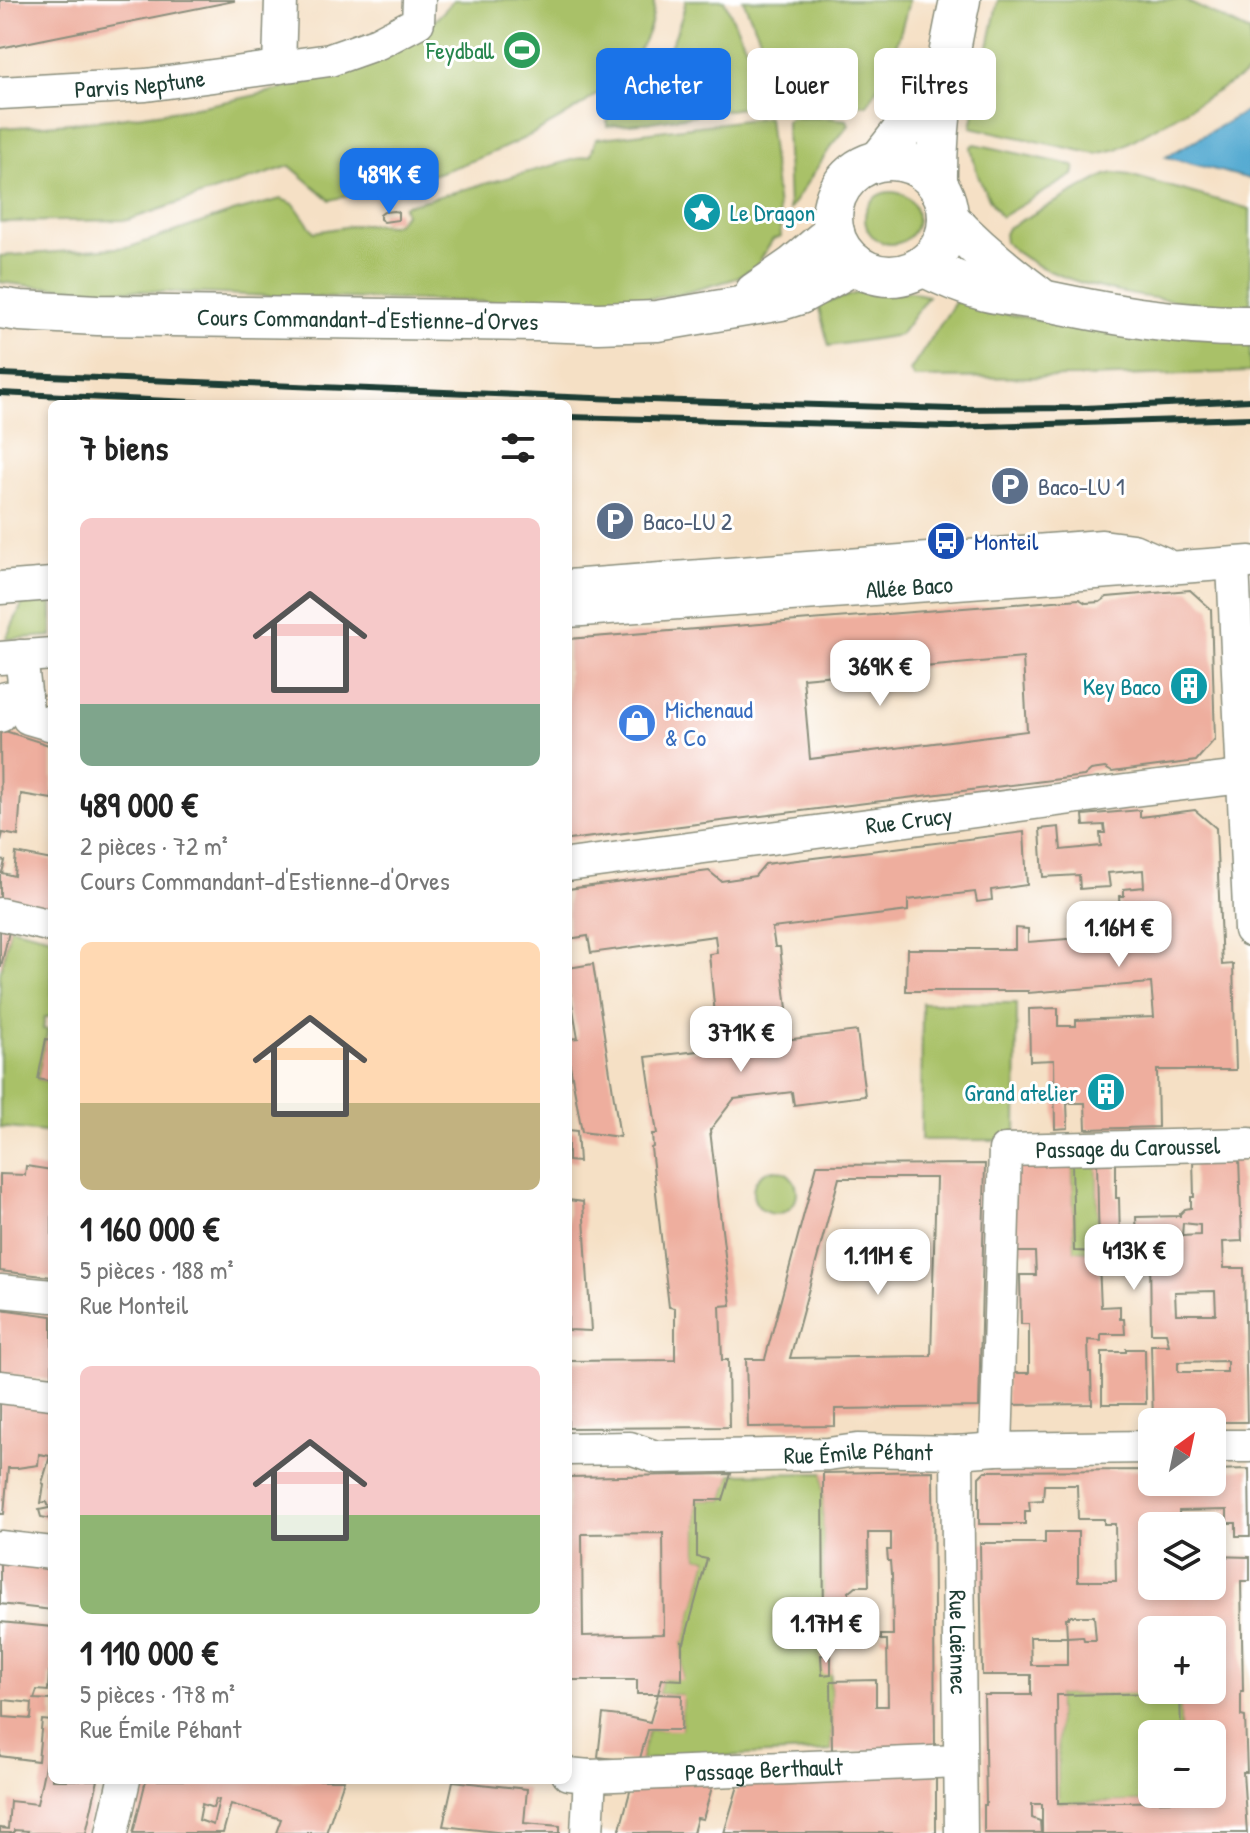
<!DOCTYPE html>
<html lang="fr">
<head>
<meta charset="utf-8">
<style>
	body { margin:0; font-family:"Patrick Hand",sans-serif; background:#f6f6f6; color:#222; height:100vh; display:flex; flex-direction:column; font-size:30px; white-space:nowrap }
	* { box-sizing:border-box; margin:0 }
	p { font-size:26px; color:#767676 }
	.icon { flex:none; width:44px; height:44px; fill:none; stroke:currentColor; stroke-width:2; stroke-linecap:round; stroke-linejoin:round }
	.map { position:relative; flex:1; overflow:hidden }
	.details { position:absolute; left:48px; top:400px; width:524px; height:1384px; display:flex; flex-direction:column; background:#fff; border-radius:12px; box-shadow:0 4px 12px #0003 }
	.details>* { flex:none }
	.top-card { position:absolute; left:596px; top:48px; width:534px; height:72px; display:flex; gap:16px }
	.needle { width:52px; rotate:33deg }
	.tools { position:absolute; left:1138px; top:1408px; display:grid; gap:16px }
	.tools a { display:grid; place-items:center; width:88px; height:88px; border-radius:12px; background:#fff; box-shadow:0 4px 12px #0003; font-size:40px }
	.price { position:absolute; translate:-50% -68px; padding:0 18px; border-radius:16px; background:#fff; color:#222; font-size:26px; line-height:52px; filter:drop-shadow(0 2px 4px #0008) }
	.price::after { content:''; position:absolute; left:50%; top:48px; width:24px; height:18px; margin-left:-12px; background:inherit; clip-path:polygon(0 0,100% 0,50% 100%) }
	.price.current { background:#1a73e8; color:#fff }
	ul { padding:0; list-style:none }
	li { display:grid; align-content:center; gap:16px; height:424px; padding:0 32px }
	li span { display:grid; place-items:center; height:248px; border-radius:12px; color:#555 }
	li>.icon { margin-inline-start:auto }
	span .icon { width:144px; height:144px; fill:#fffc; stroke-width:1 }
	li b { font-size:34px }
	h2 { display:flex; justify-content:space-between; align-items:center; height:96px; padding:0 32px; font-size:34px }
	.chip { padding:0 28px; border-radius:12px; background:#fff; box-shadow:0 4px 12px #0003; font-size:28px; line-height:72px }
	.chip.current { background:#1a73e8; color:#fff }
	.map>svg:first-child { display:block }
	.green { fill:#a9c167; stroke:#647f4e; stroke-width:2 }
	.water { fill:#55aad1; stroke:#3a7482; stroke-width:2 }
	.building { fill:#eeae9e; fill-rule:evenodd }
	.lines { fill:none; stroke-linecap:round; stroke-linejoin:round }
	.minor-casing { stroke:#8a8e7c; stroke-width:35 }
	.major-casing { stroke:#8a8e7c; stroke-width:43 }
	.minor { stroke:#fff; stroke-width:32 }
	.major { stroke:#fff; stroke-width:40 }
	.rail { stroke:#1f3d34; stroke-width:6 }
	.labels { text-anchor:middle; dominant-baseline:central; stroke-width:6; stroke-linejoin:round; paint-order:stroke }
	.leisure-label { font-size:24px; fill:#27864d; stroke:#fff; text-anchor:end }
	.street-label { font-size:24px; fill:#1f3d34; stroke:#fff }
	.culture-label { font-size:24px; fill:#0d838f; stroke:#fff; text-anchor:end }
	.service-label { font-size:24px; fill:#4e5e75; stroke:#fff; text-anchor:start }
	.transit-label { font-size:24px; fill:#164399; stroke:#fff; text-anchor:start }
	.shop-label { font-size:24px; fill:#366cbe; stroke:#fff; text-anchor:start }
</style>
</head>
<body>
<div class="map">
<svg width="1250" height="1833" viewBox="0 0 1250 1833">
	<rect width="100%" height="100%" fill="#fff"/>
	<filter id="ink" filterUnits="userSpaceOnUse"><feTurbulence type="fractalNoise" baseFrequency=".0125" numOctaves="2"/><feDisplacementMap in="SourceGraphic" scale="16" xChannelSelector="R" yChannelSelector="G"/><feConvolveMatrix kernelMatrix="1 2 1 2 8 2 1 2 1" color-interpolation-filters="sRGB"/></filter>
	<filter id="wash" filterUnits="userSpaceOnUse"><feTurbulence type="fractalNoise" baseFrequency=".006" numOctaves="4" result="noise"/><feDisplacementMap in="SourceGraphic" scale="32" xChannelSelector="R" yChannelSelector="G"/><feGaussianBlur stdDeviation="1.8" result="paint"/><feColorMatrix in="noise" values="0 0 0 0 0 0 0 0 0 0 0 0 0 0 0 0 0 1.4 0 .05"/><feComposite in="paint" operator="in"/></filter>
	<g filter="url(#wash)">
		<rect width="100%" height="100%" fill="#f5e0c5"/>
		<!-- green -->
		<g class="green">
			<path d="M453,0H654C656,95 483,162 407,182C382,189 356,194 330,200L290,166L128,220L0,222V128C90,123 178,114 265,93C297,85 329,77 359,66C372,61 385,53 397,46C419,33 438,21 453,0Z"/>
			<path d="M686,0H724L748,51L761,102L754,106L650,122L607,126V121C647,92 676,49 686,0Z"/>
			<path d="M743,0H909C901,36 887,74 867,105L831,102H780L762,42Z"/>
			<polygon points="998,0 1184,0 1250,32 1250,72 1174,117 1117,149 1096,154 971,127"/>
			<polygon points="768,117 781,237 773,239 756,267 734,279 681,294 606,305 296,297 39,287 0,282 0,256 130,247 233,212 281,199 294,204 314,232 363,224 391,225 396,224 405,214 403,206 591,155 596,139"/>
			<polygon points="791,118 830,118 847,120 849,125 830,148 789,210 786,124 786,121"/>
			<path d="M975,144L1071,165L1075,167L1073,175L1001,217C984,193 976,176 971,147Z"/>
			<path d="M1114,173L1129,175L1250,209V306C1179,303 1057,294 1005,242L1004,234L1007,228L1106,175Z"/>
			<circle cx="891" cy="218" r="26"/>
			<polygon points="882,289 912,292 928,296 900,335 829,346 818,305 867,290"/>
			<polygon points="956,301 1007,314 1111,333 1250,338 1250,372 1083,377 914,378 910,371"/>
			<polygon points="52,595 52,636 6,639 26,596"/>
			<polygon points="10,927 52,937 52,1013 51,1017 45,1017 43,1029 48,1030 38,1079 52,1082 52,1133 0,1127 0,974"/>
			<polygon points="922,1003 1017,1003 1016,1140 921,1140"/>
			<polygon points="1097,1161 1099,1252 1074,1251 1072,1162"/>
			<circle cx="775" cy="1192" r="22"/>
			<polygon points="823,1473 825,1641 830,1641 832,1751 640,1760 648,1730 681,1729 682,1695 658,1694 662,1679 682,1679 682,1642 684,1642 707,1559 697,1557 697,1500 723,1500 731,1474"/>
			<polygon points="1180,1692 1181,1734 1152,1734 1152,1794 1183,1794 1183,1801 1058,1803 1057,1695"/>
		</g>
		<!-- water -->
		<polygon class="water" points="1250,109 1250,179 1166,157"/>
		<g id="blocks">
			<!-- building -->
			<g class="building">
				<polygon points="0,0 234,0 234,1 0,48"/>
				<polygon points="394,211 398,212 398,220 384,222 380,219 380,215 384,212"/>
				<path d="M1190,590L1211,609L1215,739L1196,761L1112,772L1105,768L1091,770L1084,776L568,840V639L1079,599L1086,603L1100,602L1107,597ZM1023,658L1027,731L810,759L803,678Z"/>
				<polygon points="2,730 52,746 52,799 21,794 18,836 3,833 1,841 0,735"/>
				<polygon points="1140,810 1140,817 1195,810 1216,828 1222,965 1233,964 1236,1070 1157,1070 1158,1127 1086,1129 1085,1103 1067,1103 1068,1128 1055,1129 1054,1060 1030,1061 1029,1009 1058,1008 1058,1026 1076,1026 1076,1020 1154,1017 1151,983 1028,993 1028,991 906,991 907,949 1015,949 1015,928 1028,929 1028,942 1147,933 1146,917 1126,919 1125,912 1120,913 1119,896 1124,896 1124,889 1144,887 1143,870 1108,873 1110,887 1091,888 1080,889 1079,875 1043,877 1040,829 1059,827 1061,850 1101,846 1100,833 1105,833 1104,825 1084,826 1083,815"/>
				<polygon points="1024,832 1027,885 991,890 992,900 977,902 975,892 932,897 908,900 908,911 772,928 775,947 780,947 789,1027 783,1027 785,1040 857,1031 865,1096 794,1105 792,1092 734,1099 710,1130 731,1305 720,1306 722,1360 728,1360 729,1427 568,1428 568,1361 675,1360 675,1308 669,1307 651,1148 653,1147 652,1134 657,1134 646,1057 724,1048 722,1034 717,1035 709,954 717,953 715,936 591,953 588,936 568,939 568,889 709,871 721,881 755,876 765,864"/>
				<polygon points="16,853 52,860 52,915 0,903 0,860 5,861 2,873 14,876"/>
				<polygon points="0,924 10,927 1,967 0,967"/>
				<polygon points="593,964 604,1034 620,1137 582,1132 568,1054 568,1039 578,1038 568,980 568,968"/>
				<polygon points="46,1039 52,1040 52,1082 38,1079"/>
				<polygon points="568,1130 577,1131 579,1162 568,1161"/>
				<path d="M1239,1158L1242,1241L1223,1242L1224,1268H1244L1247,1422H1153L1151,1345H1169L1166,1333H1151L1150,1250L1140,1251V1253L1121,1254V1263L1099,1264L1101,1307L1120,1306V1319H1124L1125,1334H1101V1341L1088,1340L1089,1372H1091L1092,1404L1006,1405V1373H1029V1324H1021L1020,1275H1036L1035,1252H1012L1010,1162H1072L1074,1251L1099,1252L1097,1161H1116V1198H1119L1120,1238L1137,1237L1136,1217L1180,1216V1214L1185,1209L1191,1208V1197H1194L1193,1159ZM1183,1223L1200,1225V1235L1182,1236ZM1215,1291L1216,1314H1176L1175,1292ZM1227,1361V1372H1178V1362Z"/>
				<path d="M985,1164L979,1407L835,1409V1426L748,1427L746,1359H765L817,1165ZM839,1178H936L931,1356L790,1358Z"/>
				<polygon points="26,1166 52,1170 52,1277 0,1271 0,1174 25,1175"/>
				<polygon points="568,1200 583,1202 591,1331 568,1330"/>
				<polygon points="0,1309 52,1316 52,1380 0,1373"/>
				<polygon points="1126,1349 1145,1349 1146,1404 1102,1404 1102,1352 1126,1352"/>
				<polygon points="0,1400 52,1406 52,1519 41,1517 39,1510 49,1508 47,1502 41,1503 44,1484 42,1483 50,1456 39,1454 38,1465 17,1468 8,1468 4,1514 0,1514"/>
				<path d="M1249,1469L1250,1536H1236V1523H1227V1510L1179,1511V1526H1152V1586H1212V1556L1250,1557V1581H1241L1243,1691H1241V1716L1245,1717L1247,1772H1243L1247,1833H1042V1804H1032V1818L1040,1821L1041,1833H984V1805H986L984,1695H1031V1675H982L980,1543H1045V1532H1078V1581H1116L1115,1524H1104V1519H1078L1077,1485H1044L1043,1500L1029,1501L1030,1511H1025V1524H979V1477L985,1471L1152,1470V1482H1212V1470ZM1069,1616H1094L1096,1640H1084L1083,1636L1067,1637V1665H1031L1030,1637H1067L1066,1618H1069ZM1152,1630H1212V1690H1180L1181,1734H1212V1794H1183V1801L1058,1803L1057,1695L1173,1693L1172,1690H1152Z"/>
				<polygon points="933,1471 935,1750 832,1751 831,1681 876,1680 876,1706 888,1706 887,1640 881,1640 881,1635 893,1635 892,1574 891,1574 890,1561 888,1561 887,1550 891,1550 891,1533 868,1533 869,1586 856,1586 849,1592 850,1635 854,1635 854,1640 824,1641 823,1473"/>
				<path d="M731,1474L723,1500H697V1557L707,1559L684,1643L682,1642V1680L662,1679L658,1694H637V1680H568V1477ZM663,1533L664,1634L583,1636L582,1534Z"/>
				<polygon points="0,1562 52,1568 52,1610 0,1604"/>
				<path d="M0,1622L52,1627V1677L49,1673L48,1691L37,1690L34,1699L52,1700V1721L42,1720L38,1761L0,1756ZM4,1700L32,1703L31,1719L4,1717Z"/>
				<polygon points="821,1655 831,1655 831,1674 822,1675"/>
				<polygon points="658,1694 682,1695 681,1730 648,1730 639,1762 598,1757 603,1714 627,1717 650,1722"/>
				<polygon points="49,1736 52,1737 52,1780 98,1780 86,1833 27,1833 28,1831 14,1830 14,1833 0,1833 0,1828 8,1829 10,1801 37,1804 50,1742 48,1742"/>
				<polygon points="936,1773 936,1833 724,1833 740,1779"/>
				<path d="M146,1780H344L326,1833H276L281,1819L231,1804L223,1833H133ZM216,1799L219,1800L213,1825L199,1820L202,1804L213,1808Z"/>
				<polygon points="714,1780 703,1819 697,1818 693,1833 619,1833 632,1784"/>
				<polygon points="453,1781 527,1789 524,1823 560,1826 560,1833 505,1833 443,1826"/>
			</g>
		</g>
	</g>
	<g filter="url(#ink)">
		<use href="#blocks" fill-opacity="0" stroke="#8a8e7c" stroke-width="2"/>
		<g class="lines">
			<!-- minor casing -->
			<g class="minor-casing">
				<g id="minor">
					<polyline points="279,67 281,0"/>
					<path id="s1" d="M0,93L146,85L330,60L378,43L418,22L419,0"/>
					<polyline points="1233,564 1250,930"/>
					<polyline points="568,586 1102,546 1133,550 1163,563"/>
					<polyline points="0,588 52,584"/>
					<path id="s2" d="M568,611L1250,562"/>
					<polyline points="21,656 28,718 52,725"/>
					<polyline points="0,658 52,654"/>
					<polyline points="0,716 6,698 26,696"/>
					<path id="s3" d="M568,865L1125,791L1250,776"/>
					<polyline points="0,914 52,926"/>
					<polyline points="0,1291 52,1296"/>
					<polyline points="0,1387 52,1393"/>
					<polyline points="1212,1446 1250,1446"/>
					<path id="s4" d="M568,1449L630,1448L656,1457L828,1454L857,1450L957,1452L996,1449L1152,1447"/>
					<path id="s5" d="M996,1449L1005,1150L1250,1144"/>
					<path id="s6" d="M957,1452L961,1833"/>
					<polyline points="0,1547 52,1553"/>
					<path id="s7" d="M568,1774L590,1776L959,1761"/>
					<polyline points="112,1833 124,1780"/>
					<polyline points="587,1833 590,1776"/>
				</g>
			</g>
			<!-- major casing -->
			<g class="major-casing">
				<g id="major">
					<polyline points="880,160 909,123 937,76"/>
					<circle cx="890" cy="218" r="58"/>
					<path d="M937,183C936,121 947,61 960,0"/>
					<path d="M948,218C977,249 1004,271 1038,296"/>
					<path d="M923,266C943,276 964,285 986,291C1006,296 1027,297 1047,301C1114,315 1181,327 1250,326"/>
					<polyline points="755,293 794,266 834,232"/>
					<path id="s8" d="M0,308L20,311L98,315L536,321L598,323L657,321L781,300L800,294L855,264"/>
				</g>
			</g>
			<!-- minor -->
			<use href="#minor" class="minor"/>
			<!-- major -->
			<use href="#major" class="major"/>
			<!-- rail -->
			<g class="rail">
				<polyline points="0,374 618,399 951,409 1084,408 1250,400"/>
				<polyline points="0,393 233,404"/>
				<polyline points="568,417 951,427 1250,418"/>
			</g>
		</g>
	</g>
	<!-- icons -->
	<defs>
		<g id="stadium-disc" transform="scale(2)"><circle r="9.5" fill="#2e9e5b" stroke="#fff"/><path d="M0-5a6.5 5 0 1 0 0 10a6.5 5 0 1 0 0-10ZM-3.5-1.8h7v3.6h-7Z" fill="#fff"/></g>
		<g id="sight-disc" transform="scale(2)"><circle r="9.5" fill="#0f9aa8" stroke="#fff"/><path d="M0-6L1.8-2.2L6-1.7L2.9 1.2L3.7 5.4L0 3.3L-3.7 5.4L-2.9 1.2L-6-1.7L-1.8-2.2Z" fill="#fff"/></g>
		<g id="parking-disc" transform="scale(2)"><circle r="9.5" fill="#5c6f8a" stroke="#fff"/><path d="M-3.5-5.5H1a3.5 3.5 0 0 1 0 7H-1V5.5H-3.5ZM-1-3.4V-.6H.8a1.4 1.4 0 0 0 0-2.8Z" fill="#fff"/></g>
		<g id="bus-disc" transform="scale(2)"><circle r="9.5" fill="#1a4fb4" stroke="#fff"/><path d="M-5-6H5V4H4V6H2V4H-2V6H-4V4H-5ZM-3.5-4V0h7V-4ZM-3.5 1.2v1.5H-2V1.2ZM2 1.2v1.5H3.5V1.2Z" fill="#fff"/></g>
		<g id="building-disc" transform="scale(2)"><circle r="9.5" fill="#0f9aa8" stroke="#fff"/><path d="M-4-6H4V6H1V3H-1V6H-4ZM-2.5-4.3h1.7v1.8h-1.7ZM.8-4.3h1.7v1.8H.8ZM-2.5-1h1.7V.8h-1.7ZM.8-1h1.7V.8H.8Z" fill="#fff"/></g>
		<g id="shop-disc" transform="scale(2)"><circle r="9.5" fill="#3f7fe0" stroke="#fff"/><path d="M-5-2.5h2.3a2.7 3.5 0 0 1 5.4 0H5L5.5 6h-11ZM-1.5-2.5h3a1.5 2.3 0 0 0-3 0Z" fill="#fff"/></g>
	</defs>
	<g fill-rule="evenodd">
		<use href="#stadium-disc" x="522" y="50"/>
		<use href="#sight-disc" x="702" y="212"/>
		<use href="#parking-disc" x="1010" y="486"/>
		<use href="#parking-disc" x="615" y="521"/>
		<use href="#bus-disc" x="946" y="541"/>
		<use href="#building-disc" x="1189" y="686"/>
		<use href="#shop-disc" x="637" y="723"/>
		<use href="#building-disc" x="1106" y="1092"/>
	</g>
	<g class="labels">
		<!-- leisure labels -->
		<g class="leisure-label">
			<text x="494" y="50">Feydball</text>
		</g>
		<!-- street labels -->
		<g class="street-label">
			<text stroke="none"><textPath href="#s1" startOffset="140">Parvis Neptune</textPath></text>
			<text stroke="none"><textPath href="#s8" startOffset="368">Cours Commandant-d'Estienne-d'Orves</textPath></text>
			<text stroke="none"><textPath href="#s2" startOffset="342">Allée Baco</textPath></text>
			<text stroke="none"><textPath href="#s3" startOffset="344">Rue Crucy</textPath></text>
			<text stroke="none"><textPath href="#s5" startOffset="422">Passage du Caroussel</textPath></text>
			<text stroke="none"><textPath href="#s4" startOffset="292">Rue Émile Péhant</textPath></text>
			<text stroke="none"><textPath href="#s6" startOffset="190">Rue Laënnec</textPath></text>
			<text stroke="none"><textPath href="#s7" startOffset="196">Passage Berthault</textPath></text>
		</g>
		<!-- culture labels -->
		<g class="culture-label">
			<text x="730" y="212" text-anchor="start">Le Dragon</text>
			<text x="1161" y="686">Key Baco</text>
			<text x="1078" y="1092">Grand atelier</text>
		</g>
		<!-- service labels -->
		<g class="service-label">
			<text x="1038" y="486">Baco-LU 1</text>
			<text x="643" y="521">Baco-LU 2</text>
		</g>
		<!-- transit labels -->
		<g class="transit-label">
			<text x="974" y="541">Monteil</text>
		</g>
		<!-- shop labels -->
		<g class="shop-label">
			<text x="665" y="709">Michenaud<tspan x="665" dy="28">&amp; Co</tspan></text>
		</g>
	</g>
</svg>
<div class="tools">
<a><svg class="needle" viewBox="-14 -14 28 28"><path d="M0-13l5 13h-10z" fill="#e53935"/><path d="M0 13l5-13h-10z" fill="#767676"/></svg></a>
<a><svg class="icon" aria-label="layers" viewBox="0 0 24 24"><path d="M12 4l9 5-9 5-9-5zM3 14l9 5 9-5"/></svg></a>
<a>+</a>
<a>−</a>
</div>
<b class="price current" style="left:389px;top:216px">489K €</b>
<b class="price" style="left:880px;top:708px">369K €</b>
<b class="price" style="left:1119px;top:969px">1.16M €</b>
<b class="price" style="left:741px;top:1074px">371K €</b>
<b class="price" style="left:1134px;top:1292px">413K €</b>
<b class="price" style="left:878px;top:1297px">1.11M €</b>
<b class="price" style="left:826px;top:1665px">1.17M €</b>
<div class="top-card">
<a class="chip current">Acheter</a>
<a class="chip">Louer</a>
<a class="chip">Filtres</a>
</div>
<section class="details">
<h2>7 biens<svg class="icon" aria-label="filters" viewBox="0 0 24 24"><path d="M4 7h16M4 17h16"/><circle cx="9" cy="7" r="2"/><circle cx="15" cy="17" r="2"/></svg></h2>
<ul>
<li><span style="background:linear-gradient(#f6c9c9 75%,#7fa58c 0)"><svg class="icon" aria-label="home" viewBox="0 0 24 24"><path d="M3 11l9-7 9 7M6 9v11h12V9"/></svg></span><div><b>489 000 €</b><p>2 pièces · 72 m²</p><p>Cours Commandant-d'Estienne-d'Orves</p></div></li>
<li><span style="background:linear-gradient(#ffd9b3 65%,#c2b280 0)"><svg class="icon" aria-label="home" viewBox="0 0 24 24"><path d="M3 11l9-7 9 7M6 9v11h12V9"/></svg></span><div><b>1 160 000 €</b><p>5 pièces · 188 m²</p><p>Rue Monteil</p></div></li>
<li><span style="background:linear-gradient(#f6c9c9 60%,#8fb573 0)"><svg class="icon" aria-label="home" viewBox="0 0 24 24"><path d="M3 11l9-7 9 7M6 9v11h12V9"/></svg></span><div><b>1 110 000 €</b><p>5 pièces · 178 m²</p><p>Rue Émile Péhant</p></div></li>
</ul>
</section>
</div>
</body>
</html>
